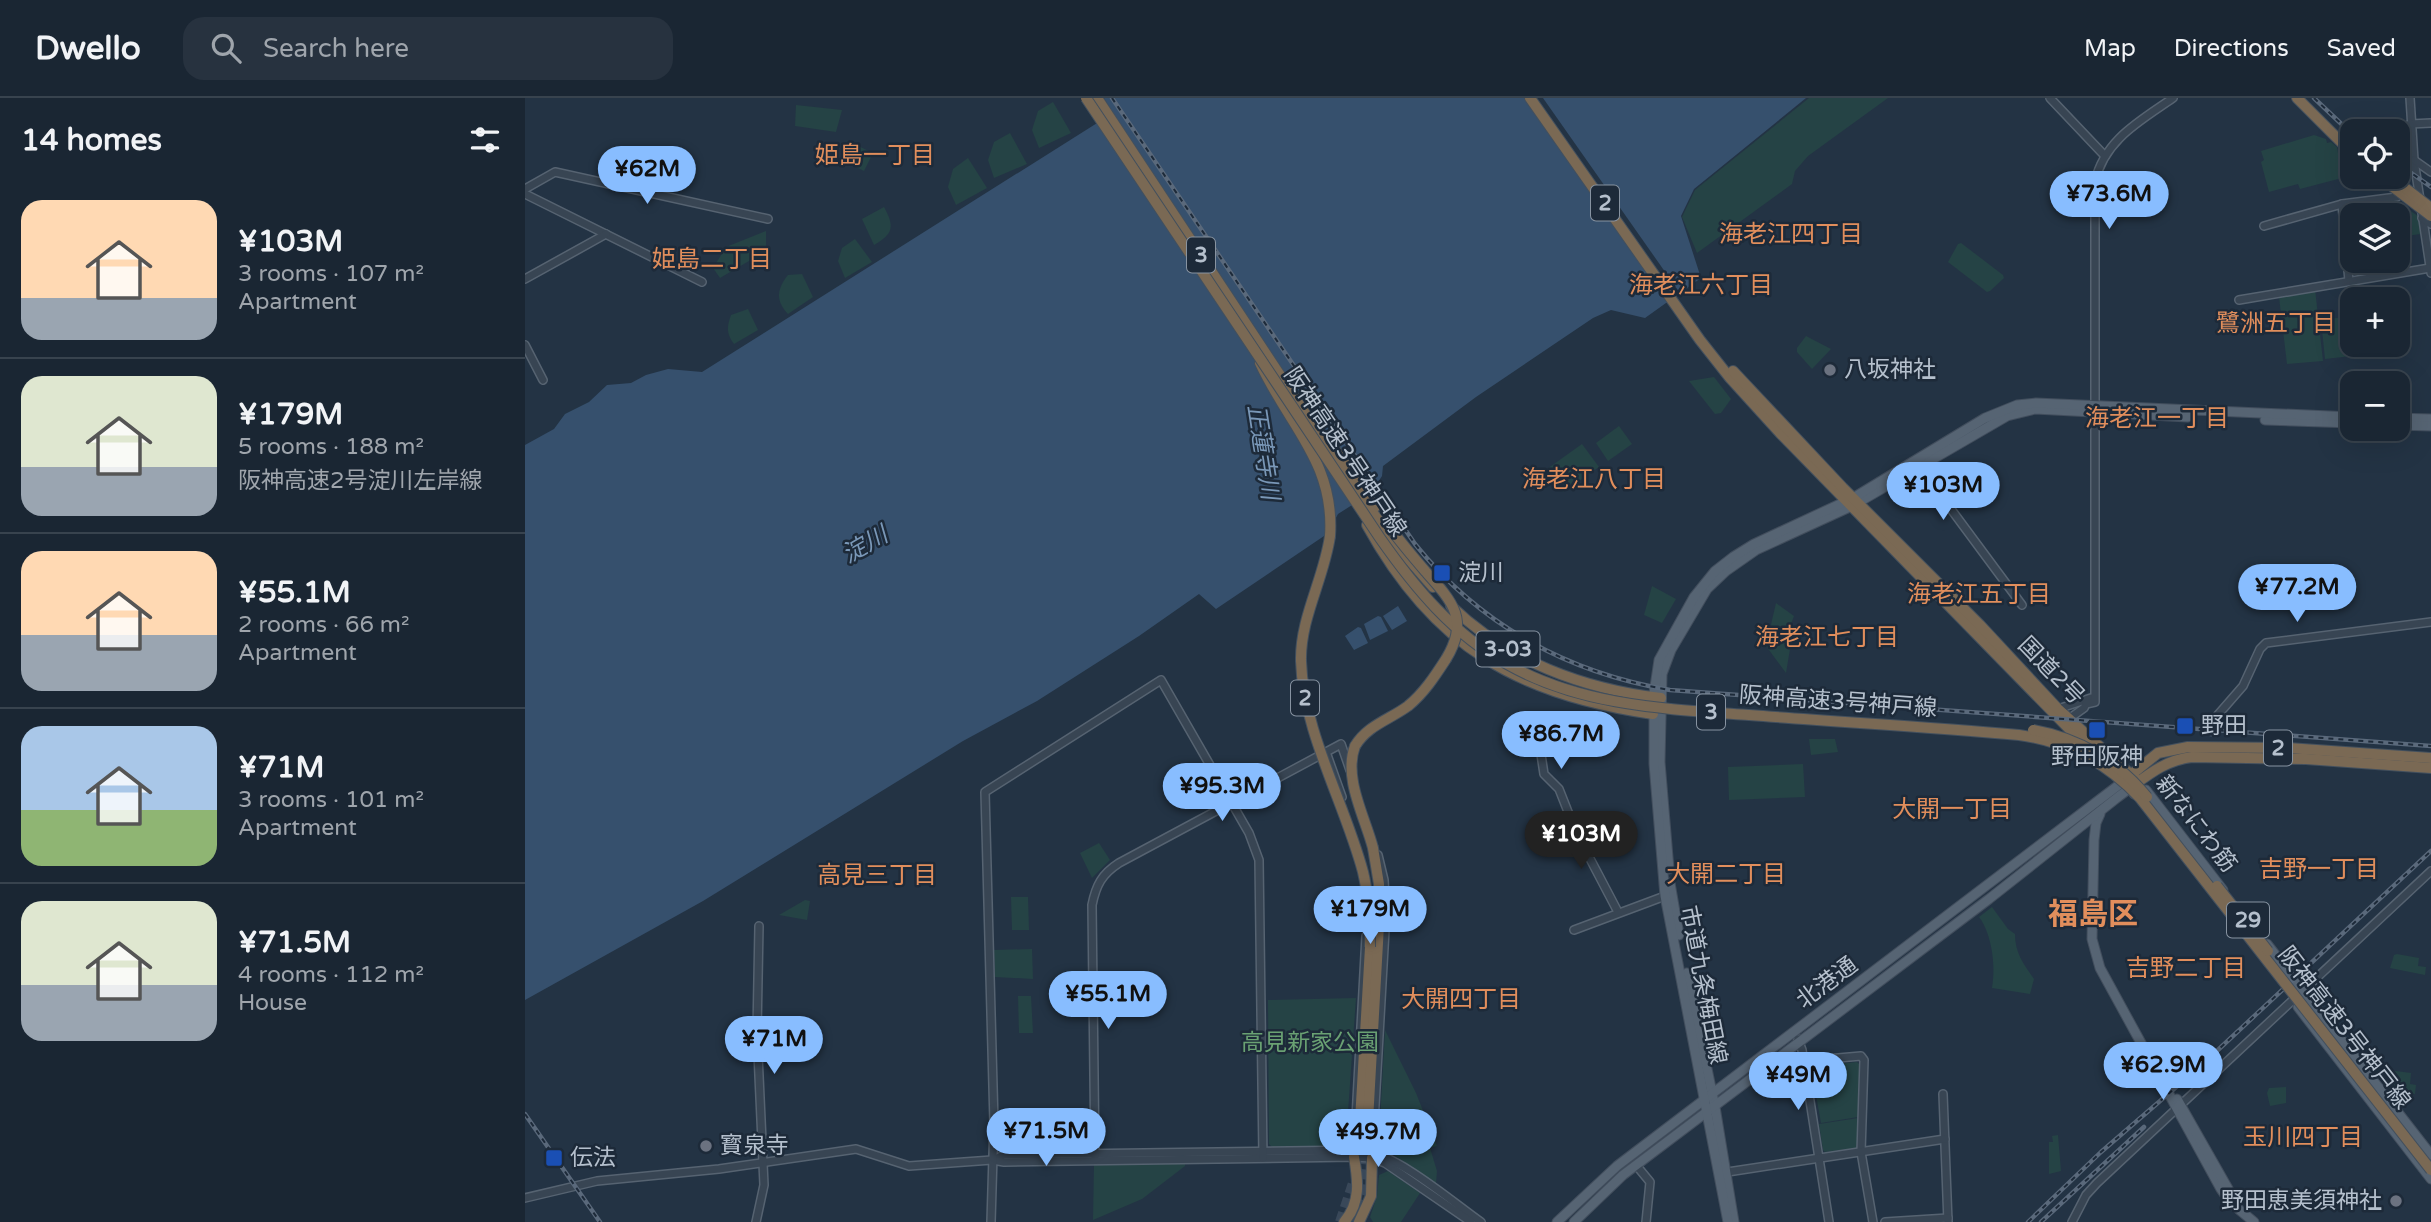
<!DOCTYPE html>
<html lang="en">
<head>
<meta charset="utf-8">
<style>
	body { margin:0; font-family:"Varela Round","Noto Sans JP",sans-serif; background:#27323f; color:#f1f3f6; height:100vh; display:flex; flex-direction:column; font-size:26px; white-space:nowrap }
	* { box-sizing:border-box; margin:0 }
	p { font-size:23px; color:#9fa5ac }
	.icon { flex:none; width:38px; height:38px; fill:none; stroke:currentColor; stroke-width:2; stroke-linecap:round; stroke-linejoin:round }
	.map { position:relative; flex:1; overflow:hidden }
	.side { display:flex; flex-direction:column; background:#1a2633; width:525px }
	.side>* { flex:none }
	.tools { position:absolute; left:1815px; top:21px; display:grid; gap:14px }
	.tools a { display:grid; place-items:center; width:70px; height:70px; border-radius:14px; background:#1a2633; box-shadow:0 7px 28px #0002,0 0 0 2px #38434e; font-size:35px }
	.price { position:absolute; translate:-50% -60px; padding:0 16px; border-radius:24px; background:#88bdff; color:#111; font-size:23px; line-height:46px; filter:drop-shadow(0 2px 4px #0008) }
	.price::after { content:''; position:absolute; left:50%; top:42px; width:21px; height:16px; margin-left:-10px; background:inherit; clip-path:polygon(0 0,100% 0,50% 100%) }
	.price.current { background:#222; color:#fff }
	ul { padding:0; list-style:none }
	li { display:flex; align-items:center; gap:21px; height:175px; padding:0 21px }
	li+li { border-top:2px solid #38434e }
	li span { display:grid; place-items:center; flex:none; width:196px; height:140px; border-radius:21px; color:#555 }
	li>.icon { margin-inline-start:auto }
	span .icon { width:84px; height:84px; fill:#fffc; stroke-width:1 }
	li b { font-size:30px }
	h2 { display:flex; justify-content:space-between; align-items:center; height:84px; padding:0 21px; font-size:30px }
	header { display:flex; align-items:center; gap:42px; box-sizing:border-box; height:98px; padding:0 35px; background:#1a2633; border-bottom:2px solid #38434e }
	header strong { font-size:33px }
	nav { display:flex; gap:38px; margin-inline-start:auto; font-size:24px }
	.search { width:490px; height:63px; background:#27323f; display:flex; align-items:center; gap:18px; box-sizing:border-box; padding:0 24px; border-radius:21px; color:#9fa5ac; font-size:26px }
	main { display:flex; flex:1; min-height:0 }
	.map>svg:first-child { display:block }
	.green { fill:#254345 }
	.water { fill:#36506d }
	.pier { fill:#233344 }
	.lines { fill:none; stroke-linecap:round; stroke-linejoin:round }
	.minor-tunnel { stroke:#394859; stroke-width:7; stroke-dasharray:7 3.5; stroke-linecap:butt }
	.highway-tunnel { stroke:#394859; stroke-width:10; stroke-dasharray:10 5; stroke-linecap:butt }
	.minor-casing { stroke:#566371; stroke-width:10 }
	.major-casing { stroke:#424e5d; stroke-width:11 }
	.highway-casing { stroke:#43505e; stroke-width:12 }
	.minor { stroke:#384553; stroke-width:7 }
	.major { stroke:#566473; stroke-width:9 }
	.highway { stroke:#7a6954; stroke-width:10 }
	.rail-casing { stroke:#5a697b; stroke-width:4.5 }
	.rail { stroke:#1d2a39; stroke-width:2; stroke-dasharray:5; stroke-linecap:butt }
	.highway-bridge-casing { stroke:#43505e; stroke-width:12; stroke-linecap:butt }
	.highway-bridge { stroke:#7a6954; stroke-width:10 }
	.worship-dot { fill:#6b7280; stroke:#1d2a39; stroke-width:2.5 }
	.transit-dot { fill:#1a4fb4; stroke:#1d2a39; stroke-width:2.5 }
	.labels { text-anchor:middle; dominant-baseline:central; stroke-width:5; stroke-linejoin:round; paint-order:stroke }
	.shield { fill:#1d2a39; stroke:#8793a1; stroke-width:2 }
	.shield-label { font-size:21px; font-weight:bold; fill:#b5c0cd }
	.poi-label { font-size:23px; fill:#b5c0cd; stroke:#1d2a39; text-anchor:start }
	.street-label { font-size:23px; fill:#b5c0cd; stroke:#1d2a39 }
	.park-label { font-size:23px; fill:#6aa173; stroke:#1d2a39 }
	.neighbourhood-label { font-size:24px; fill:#e18e5c; stroke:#1d2a39 }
	.water-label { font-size:24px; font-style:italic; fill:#7a98b8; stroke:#1d2a39 }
	.district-label { font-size:30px; font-weight:bold; fill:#e18e5c; stroke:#1d2a39 }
</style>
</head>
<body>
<header>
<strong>Dwello</strong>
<div class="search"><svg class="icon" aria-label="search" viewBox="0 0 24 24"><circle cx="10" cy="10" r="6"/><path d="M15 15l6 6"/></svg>Search here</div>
<nav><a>Map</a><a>Directions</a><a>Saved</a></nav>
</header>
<main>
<section class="side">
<h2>14 homes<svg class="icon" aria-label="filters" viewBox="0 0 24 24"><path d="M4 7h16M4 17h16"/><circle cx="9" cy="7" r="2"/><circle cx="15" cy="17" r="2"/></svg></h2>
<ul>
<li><span style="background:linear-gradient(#ffd9b3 70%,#9aa5b1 0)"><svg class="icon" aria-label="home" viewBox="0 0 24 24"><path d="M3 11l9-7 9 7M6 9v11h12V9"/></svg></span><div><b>¥103M</b><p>3 rooms · 107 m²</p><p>Apartment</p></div></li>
<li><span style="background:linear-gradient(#dfe7d0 65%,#9aa5b1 0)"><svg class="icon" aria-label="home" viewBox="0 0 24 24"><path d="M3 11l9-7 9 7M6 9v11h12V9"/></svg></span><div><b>¥179M</b><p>5 rooms · 188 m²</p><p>阪神高速2号淀川左岸線</p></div></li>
<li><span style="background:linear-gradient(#ffd9b3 60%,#9aa5b1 0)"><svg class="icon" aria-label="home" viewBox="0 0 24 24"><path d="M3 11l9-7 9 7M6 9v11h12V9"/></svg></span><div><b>¥55.1M</b><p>2 rooms · 66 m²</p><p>Apartment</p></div></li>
<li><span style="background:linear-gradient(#a9c7e8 60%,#8fb573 0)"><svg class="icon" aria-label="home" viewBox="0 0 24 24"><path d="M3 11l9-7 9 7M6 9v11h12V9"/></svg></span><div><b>¥71M</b><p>3 rooms · 101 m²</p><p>Apartment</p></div></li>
<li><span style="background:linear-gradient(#dfe7d0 60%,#9aa5b1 0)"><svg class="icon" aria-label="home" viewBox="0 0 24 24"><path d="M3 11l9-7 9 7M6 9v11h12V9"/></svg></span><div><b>¥71.5M</b><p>4 rooms · 112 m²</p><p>House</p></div></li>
</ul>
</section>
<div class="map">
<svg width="1906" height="1124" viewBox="0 0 1906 1124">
	<rect width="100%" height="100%" fill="#233344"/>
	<!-- green -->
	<g class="green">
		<polygon points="1284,0 1363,0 1283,58 1270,73 1267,86 1172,155 1157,119 1170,92"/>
		<polygon points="528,4 546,35 514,50 507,32 513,13"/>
		<polygon points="271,7 317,12 311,34 270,28"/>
		<polygon points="485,35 502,66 469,80 463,62 469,44"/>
		<polygon points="1789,37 1801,41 1802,45 1806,44 1812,49 1817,80 1775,91 1773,86 1744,94 1736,64 1739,62 1736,53"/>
		<polygon points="325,44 348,55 339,73 317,62"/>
		<polygon points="443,60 462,90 431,107 423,89 428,71"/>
		<polygon points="1877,107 1893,118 1896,136 1873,139 1872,117 1866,117 1865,109"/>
		<path d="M359,109C370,129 368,136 349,147L337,121Z"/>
		<polygon points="241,133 241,153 195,180 188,170 201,149"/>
		<polygon points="330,141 347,164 320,180 313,163 317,150"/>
		<polygon points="1436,145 1478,177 1479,180 1465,193 1462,194 1423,164 1433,146"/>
		<path d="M277,176L288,199L263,216C250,202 252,191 263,177Z"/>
		<polygon points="1790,191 1798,263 1762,266 1754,199"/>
		<path d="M223,211L233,232L209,246C201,236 202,228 206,217Z"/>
		<polygon points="1827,218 1827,247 1844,247 1845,256 1800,261 1796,222"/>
		<polygon points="1281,238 1306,251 1287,271 1272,254 1272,250"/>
		<polygon points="1189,279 1206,301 1196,315 1190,316 1164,283"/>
		<polygon points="1094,328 1107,346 1083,363 1071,345"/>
		<polygon points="1057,346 1074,369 1038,394 1022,371"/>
		<polygon points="1127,488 1151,501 1137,525 1119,517"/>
		<polygon points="1251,505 1269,518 1261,540 1266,545 1261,575 1241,548"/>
		<polygon points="1284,641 1310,641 1313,654 1286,657"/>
		<polygon points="1278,666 1280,699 1204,702 1203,669"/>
		<polygon points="574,745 585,762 567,780 555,755"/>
		<polygon points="486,799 503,799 504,832 487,832"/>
		<polygon points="280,802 285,803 282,822 254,817"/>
		<path d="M1467,809L1483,831L1490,836C1490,855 1498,865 1509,881L1505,896L1467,890C1471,869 1467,836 1454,819Z"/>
		<polygon points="507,851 508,881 470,879 469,852"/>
		<polygon points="1872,856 1894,860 1893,868 1901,869 1900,877 1865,870 1869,857"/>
		<polygon points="493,898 506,898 508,935 494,935"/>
		<polygon points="831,900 821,1043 812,1048 747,1049 744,1046 743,902"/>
		<polygon points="860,932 891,995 912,1048 905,1050 912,1073 911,1086 859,1050 854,1041"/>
		<polygon points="1332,964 1335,967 1333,1019 1296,1025 1286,969"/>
		<polygon points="1848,970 1886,975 1885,986 1891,987 1890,996 1879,995 1878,1007"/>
		<polygon points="1761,989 1761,1005 1745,1008 1742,995 1744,990"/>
		<polygon points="1333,1020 1334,1047 1331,1050 1300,1054 1298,1052 1294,1026"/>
		<polygon points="1533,1037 1536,1073 1524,1076 1524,1044 1528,1044 1527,1038"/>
		<polygon points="569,1066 660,1066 660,1068 617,1101 568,1122"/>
		<polygon points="863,1073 895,1095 876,1124 848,1124 845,1119 852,1098 854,1077"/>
	</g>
	<!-- water -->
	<g class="water">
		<polygon points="579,0 1281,0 1169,91 1156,118 1176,180 1120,220 1086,212 1068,220 951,299 858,368 857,378 846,395 813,416 802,436 691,511 674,496 614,538 512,603 438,643 178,803 0,902 0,347 29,331 40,316 64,304 82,287 106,285 121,277 143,271 177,274 588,15"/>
		<polygon points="873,508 882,523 867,532 858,518"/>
		<polygon points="853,518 856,519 863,533 845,542 839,526"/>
		<polygon points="833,529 836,530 843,545 829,552 820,538"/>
	</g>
	<!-- pier -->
	<polygon class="pier" points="999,0 1018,0 1157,198 1145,206"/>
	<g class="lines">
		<!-- minor-tunnel -->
		<polyline class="minor-tunnel" points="1688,639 1691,619"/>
		<!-- highway-tunnel -->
		<g class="highway-tunnel">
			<polyline points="815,1124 829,1082"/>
			<polyline points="825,1124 836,1096 842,1041"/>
		</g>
		<!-- minor casing -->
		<g class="minor-casing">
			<g id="minor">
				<polyline points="1525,0 1580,58"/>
				<polyline points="1885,0 1889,62 1906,175"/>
				<polyline points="1885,26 1906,25"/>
				<polyline points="1889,62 1906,74"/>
				<polyline points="0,91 30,74 243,121"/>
				<polyline points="0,96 177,184"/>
				<polyline points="1817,106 1824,183"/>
				<polyline points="1897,120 1906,126"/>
				<polyline points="1739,128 1817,106 1872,99"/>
				<polyline points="0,181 81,136"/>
				<polyline points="1714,202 1905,170"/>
				<polyline points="0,247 18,282"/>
				<polyline points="1394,368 1497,507"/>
				<polyline points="1533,611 1566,600"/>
				<polyline points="1691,619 1718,588 1735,551 1741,545 1906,524"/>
				<path d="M1545,620L1559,610L1561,606L1570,604V84C1579,42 1615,23 1648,0"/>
				<polyline points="1012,630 1019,676 1034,691 1051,734 1093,814"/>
				<polyline points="801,654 817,699"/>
				<polyline points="1049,832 1140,798"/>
				<polyline points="1273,941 1277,952 1304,1124"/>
				<polyline points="1279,963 1336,958 1339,962 1336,1054 1348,1124"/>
				<polyline points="1418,996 1423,1124"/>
				<polyline points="829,1056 841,838"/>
				<polyline points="847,1060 861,815 859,782 853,757"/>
				<path d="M468,1062L479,1057L838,1052C874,1058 925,1102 956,1124"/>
				<path d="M570,1062L567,807C571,787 577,776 594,765L816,646L825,672"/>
				<polyline points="1111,1067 1125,1084 1121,1124"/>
				<polyline points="1196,1075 1420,1041"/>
				<polyline points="0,1100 72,1083 194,1071 331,1051 384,1068 467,1062 479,1064 829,1059 847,1060 860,1065 946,1124"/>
				<polyline points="231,1124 239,1087 232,934 234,828"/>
				<polyline points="466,1124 469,1025 460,694 636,582 724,735 734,762 738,1060"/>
				<polyline points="1360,1124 1423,1120"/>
				<polyline points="1547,1124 1561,1097 1572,1085 1906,773"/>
			</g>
		</g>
		<!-- major casing -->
		<g class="major-casing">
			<g id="major">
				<polyline points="1872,320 1906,321"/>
				<polyline points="1740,322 1827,325"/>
				<polyline points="1872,327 1906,328"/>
				<polyline points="1621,692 1698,792"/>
				<polyline points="1575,716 1571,725 1569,742 1567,841 1575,870 1696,1091 1705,1104 1729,1124"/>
				<polyline points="1144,771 1135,664 1137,576 1146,552 1182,491 1201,473 1231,452 1327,408 1482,318 1510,311 1663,319"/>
				<polyline points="1145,785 1154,837"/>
				<polyline points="1742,846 1906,1057"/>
				<polyline points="1162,875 1190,1009 1209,1124"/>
				<polyline points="1773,909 1906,1081"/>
				<polyline points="1652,1001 1706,1096"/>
				<polyline points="1032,1124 1092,1068 1599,683"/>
				<polyline points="1049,1124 1098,1077 1464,801 1593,699 1605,690 1609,696"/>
				<polyline points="1203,1124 1140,798 1129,666 1129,595 1134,562 1169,499 1190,473 1208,459 1229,446 1328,400 1460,320 1492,307 1511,305 1827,319"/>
			</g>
		</g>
		<!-- highway casing -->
		<g class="highway-casing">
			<g id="highway">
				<polyline points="572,0 832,394 879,456 908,489"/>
				<polyline points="1005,0 1175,242 1205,280 1255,335 1561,648"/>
				<polyline points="1772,0 1827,55"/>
				<path d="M735,265C764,328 810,364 805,438"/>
				<polyline points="1208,273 1318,390 1455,527 1533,611 1613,683"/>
				<polyline points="811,353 850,409"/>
				<path d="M842,427C909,549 994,597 1128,616"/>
				<path d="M926,508C983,563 1058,591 1136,600"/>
				<path d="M830,648C843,627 864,622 883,608C899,595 910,578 921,561"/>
				<polyline points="1602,680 1633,655 1663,649 1763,650 1906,660"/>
				<path d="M1605,690C1624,676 1641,662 1667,659L1781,661L1906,670"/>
				<polyline points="834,1040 845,849"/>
				<polyline points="842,1041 854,827 854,786 848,750"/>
				<path d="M819,1124C836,1105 833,1082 829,1059"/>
				<polyline points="834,1124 846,1098 847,1060"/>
			</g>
		</g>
		<!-- minor -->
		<use href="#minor" class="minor"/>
		<!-- major -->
		<use href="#major" class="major"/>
		<!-- highway -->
		<use href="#highway" class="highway"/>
		<!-- rail casing -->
		<g class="rail-casing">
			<g id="rail">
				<path d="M587,0L890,446C955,527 1043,575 1145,592L1906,648"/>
				<polyline points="1789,0 1827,36"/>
				<polyline points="1872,65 1906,89"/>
				<polyline points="0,1016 75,1124"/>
				<polyline points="1503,1124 1576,1054 1679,965 1906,753"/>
				<polyline points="1516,1124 1619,1029"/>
			</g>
		</g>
		<!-- rail -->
		<use href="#rail" class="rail"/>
		<!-- highway-bridge casing -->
		<g class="highway-bridge-casing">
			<g id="highway-bridge">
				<path d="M561,0L855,440C890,490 928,536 982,566C1056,608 1141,611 1224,617C1314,624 1405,629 1494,637C1543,644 1581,664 1615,700L1906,1072"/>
				<polyline points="1855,79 1906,118"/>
				<polyline points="1866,79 1906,110"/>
				<path d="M866,431C877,446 889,460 901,474C927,503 945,522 921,561"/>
				<path d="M805,438C799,481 775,520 776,563C778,633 820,706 838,774C844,799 845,824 845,849"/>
				<path d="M1508,632C1553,640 1593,663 1622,699"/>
				<path d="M830,648C818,680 840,719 848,750"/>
				<polyline points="1692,788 1743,853"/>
			</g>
		</g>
		<!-- highway-bridge -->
		<use href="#highway-bridge" class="highway-bridge"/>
	</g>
	<!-- markers -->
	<g class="worship-dot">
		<circle cx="1305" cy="272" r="7"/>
		<circle cx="181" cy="1048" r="7"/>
		<circle cx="1871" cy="1103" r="7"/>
	</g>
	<g class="transit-dot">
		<rect x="908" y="466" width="18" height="18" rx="3.5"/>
		<rect x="1651" y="619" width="18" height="18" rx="3.5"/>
		<rect x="1563" y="623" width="18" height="18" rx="3.5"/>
		<rect x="20" y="1051" width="18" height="18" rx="3.5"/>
	</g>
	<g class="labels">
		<!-- shield labels -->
		<g class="shield">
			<rect x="1066" y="87.5" width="28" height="35" rx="5"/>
			<rect x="662" y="139.5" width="28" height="35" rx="5"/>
			<rect x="951.5" y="533.5" width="63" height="35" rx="5"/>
			<rect x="766" y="582.5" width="28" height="35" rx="5"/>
			<rect x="1172" y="596.5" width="28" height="35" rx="5"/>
			<rect x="1739" y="632.5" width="28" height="35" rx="5"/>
			<rect x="1702" y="804.5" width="42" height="35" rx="5"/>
		</g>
		<g class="shield-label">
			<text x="1080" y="105">2</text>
			<text x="676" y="157">3</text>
			<text x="983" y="551">3-03</text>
			<text x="780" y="600">2</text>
			<text x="1186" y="614">3</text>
			<text x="1753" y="650">2</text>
			<text x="1723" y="822">29</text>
		</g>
		<!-- poi labels -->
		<g class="poi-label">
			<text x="1319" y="272">八坂神社</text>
			<text x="933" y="475">淀川</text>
			<text x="1676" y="628">野田</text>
			<text x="1572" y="659" text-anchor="middle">野田阪神</text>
			<text x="195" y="1048">寳泉寺</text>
			<text x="45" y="1060">伝法</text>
			<text x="1857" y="1103" text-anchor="end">野田恵美須神社</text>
		</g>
		<!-- street labels -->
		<g class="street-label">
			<text transform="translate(820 354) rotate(56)">阪神高速3号神戸線</text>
			<text transform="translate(1526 573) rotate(46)">国道2号</text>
			<text transform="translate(1313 604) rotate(4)">阪神高速3号神戸線</text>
			<text transform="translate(1671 726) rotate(52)">新なにわ筋</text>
			<text transform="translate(1302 885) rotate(-37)">北港通</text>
			<text transform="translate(1178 887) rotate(79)">市道九条梅田線</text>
			<text transform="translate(1819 930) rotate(52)">阪神高速3号神戸線</text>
		</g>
		<!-- park labels -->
		<g class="park-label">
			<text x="785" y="945">高見新家公園</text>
		</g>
		<!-- neighbourhood labels -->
		<g class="neighbourhood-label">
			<text x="350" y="57">姫島一丁目</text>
			<text x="1266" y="136">海老江四丁目</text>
			<text x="187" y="161">姫島二丁目</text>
			<text x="1176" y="187">海老江六丁目</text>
			<text x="1751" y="225">鷺洲五丁目</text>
			<text x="1632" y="320">海老江一丁目</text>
			<text x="1069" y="381">海老江八丁目</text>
			<text x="1454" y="496">海老江五丁目</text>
			<text x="1302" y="539">海老江七丁目</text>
			<text x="1427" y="711">大開一丁目</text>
			<text x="1794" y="771">吉野一丁目</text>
			<text x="1201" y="776">大開二丁目</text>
			<text x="352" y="777">高見三丁目</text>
			<text x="1661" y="870">吉野二丁目</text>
			<text x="936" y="901">大開四丁目</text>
			<text x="1778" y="1039">玉川四丁目</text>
		</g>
		<!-- water labels -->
		<g class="water-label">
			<text transform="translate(738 354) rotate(81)">正蓮寺川</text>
			<text transform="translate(340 447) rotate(-30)">淀川</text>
		</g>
		<!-- district labels -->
		<g class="district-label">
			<text x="1568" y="816">福島区</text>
		</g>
	</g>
</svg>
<div class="tools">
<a><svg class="icon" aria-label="locate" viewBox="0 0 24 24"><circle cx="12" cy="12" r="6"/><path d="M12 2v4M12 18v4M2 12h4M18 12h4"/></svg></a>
<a><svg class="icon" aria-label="layers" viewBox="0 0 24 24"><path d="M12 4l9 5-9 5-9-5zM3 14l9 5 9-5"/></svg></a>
<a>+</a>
<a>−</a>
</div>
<b class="price" style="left:122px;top:108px">¥62M</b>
<b class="price" style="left:1584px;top:133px">¥73.6M</b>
<b class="price" style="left:1418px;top:424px">¥103M</b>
<b class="price" style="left:1772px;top:526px">¥77.2M</b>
<b class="price" style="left:1036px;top:673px">¥86.7M</b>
<b class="price" style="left:697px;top:725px">¥95.3M</b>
<b class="price current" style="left:1056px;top:773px">¥103M</b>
<b class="price" style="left:845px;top:848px">¥179M</b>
<b class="price" style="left:583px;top:933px">¥55.1M</b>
<b class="price" style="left:249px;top:978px">¥71M</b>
<b class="price" style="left:1638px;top:1004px">¥62.9M</b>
<b class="price" style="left:1273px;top:1014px">¥49M</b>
<b class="price" style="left:521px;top:1070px">¥71.5M</b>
<b class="price" style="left:853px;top:1071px">¥49.7M</b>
</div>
</main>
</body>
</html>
